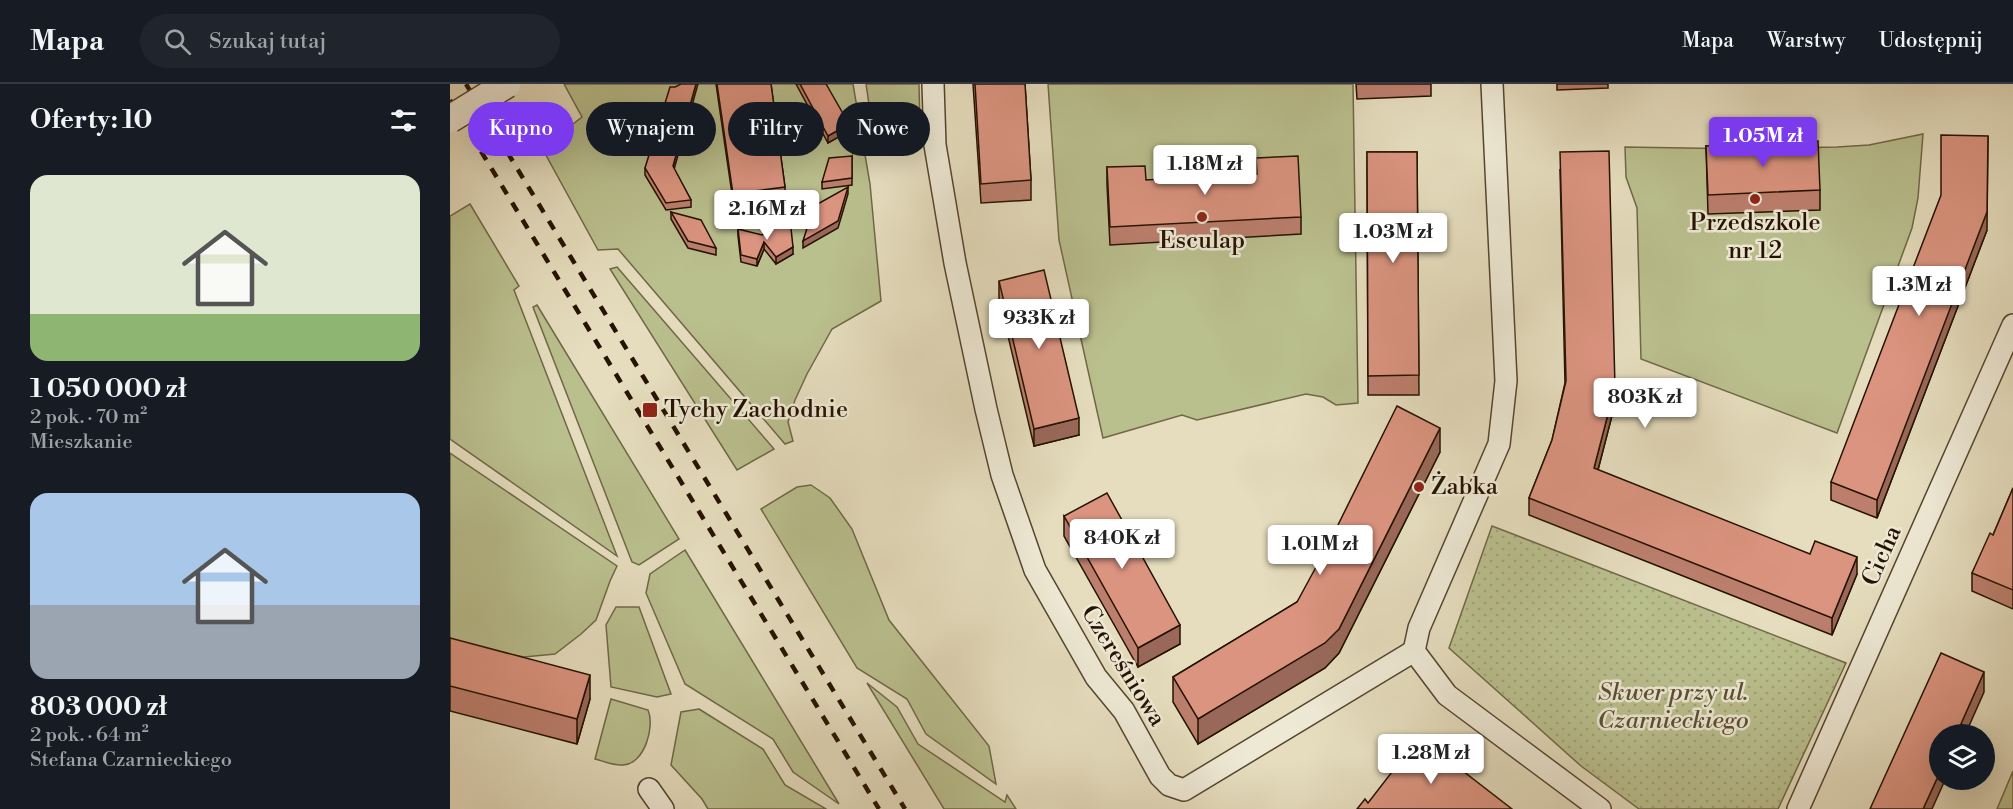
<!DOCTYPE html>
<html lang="pl">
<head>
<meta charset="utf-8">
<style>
	body { margin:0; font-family:"Libre Bodoni",serif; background:#20242c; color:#f1f3f6; height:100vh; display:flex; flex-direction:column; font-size:22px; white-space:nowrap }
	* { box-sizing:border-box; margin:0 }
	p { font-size:20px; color:#9ea1a6 }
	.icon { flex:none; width:33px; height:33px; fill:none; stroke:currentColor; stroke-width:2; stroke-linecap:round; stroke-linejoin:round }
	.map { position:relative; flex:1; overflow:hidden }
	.drawer { display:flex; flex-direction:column; background:#171b24; width:450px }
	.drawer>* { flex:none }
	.hud { position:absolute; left:18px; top:18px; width:570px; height:54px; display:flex; gap:12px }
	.controls { position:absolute; left:1479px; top:640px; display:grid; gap:12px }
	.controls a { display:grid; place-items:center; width:66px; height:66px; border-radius:50%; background:#171b24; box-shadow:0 6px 24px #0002; font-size:30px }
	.price { position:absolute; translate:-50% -51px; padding:0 14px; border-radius:6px; background:#fff; color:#222; font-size:20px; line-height:39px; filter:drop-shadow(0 2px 3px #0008) }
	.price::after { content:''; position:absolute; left:50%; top:36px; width:18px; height:14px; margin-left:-9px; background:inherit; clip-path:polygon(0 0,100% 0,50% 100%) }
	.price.active { background:#7c3aed; color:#fff }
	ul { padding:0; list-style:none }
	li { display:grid; align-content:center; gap:12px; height:318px; padding:0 30px }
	li span { display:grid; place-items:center; height:186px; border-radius:18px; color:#555 }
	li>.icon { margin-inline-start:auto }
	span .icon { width:108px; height:108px; fill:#fffc; stroke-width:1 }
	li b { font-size:26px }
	h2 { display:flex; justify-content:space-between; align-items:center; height:72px; padding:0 30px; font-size:26px }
	.chip { padding:0 21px; border-radius:27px; background:#171b24; box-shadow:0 6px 24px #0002; font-size:21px; line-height:54px }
	.chip.active { background:#7c3aed; color:#fff }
	header { display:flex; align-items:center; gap:36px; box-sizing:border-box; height:84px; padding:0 30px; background:#171b24; border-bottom:2px solid #363941 }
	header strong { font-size:28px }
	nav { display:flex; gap:33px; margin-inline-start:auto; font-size:21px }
	.search { width:420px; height:54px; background:#20242c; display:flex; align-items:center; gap:15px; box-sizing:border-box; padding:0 21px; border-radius:33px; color:#9ea1a6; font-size:22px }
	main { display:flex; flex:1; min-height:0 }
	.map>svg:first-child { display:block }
	.green { fill:#babf8e; stroke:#706847; stroke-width:1.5 }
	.park { fill:url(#park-dots); stroke:#706847; stroke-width:1.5 }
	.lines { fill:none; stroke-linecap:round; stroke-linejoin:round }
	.minor-casing { stroke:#554530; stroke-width:24 }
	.minor { stroke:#eee9d5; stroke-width:21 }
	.rail { stroke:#251200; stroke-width:4.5; stroke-dasharray:10 10; stroke-linecap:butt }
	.tertiary-bridge-casing { stroke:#554530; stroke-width:30; stroke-linecap:butt }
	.tertiary-bridge { stroke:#eee9d5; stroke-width:27 }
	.wall { fill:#bc7f6e; stroke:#251200; stroke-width:1.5 }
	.shaded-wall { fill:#99685a; stroke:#251200; stroke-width:1.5 }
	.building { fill:#db9480; stroke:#251200; stroke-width:1.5 }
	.poi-dot { fill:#8f2418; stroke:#eee9d5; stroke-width:2 }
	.labels { text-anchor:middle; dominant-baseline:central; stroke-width:5; stroke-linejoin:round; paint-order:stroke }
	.poi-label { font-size:24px; fill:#251200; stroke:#eee9d5 }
	.street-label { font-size:24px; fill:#251200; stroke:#eee9d5 }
	.park-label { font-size:24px; font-style:italic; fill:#594f32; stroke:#eee9d5 }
</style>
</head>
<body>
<header>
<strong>Mapa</strong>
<div class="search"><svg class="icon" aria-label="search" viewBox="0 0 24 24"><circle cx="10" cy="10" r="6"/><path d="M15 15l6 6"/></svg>Szukaj tutaj</div>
<nav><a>Mapa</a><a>Warstwy</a><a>Udostępnij</a></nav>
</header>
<main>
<section class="drawer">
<h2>Oferty: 10<svg class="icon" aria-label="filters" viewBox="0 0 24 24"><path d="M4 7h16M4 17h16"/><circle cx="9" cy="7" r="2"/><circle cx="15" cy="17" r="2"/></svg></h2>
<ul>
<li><span style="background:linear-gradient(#dfe7d0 75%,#8fb573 0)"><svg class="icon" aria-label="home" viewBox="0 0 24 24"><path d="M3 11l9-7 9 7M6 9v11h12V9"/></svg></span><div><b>1 050 000 zł</b><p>2 pok. · 70 m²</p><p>Mieszkanie</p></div></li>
<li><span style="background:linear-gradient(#a9c7e8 60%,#9aa5b1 0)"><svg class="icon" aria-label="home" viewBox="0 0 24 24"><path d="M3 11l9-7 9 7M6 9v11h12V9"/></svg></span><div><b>803 000 zł</b><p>2 pok. · 64 m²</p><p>Stefana Czarnieckiego</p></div></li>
</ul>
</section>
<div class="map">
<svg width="1563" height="725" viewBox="0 0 1563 725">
	<defs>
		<pattern id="park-dots" width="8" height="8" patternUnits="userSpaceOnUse" patternTransform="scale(1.5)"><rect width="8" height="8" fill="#babf8e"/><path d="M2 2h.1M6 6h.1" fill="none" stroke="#a0a379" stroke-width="1.8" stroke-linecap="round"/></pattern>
	</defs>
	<rect width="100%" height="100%" fill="#e5ddbe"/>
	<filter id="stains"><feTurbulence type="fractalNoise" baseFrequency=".00333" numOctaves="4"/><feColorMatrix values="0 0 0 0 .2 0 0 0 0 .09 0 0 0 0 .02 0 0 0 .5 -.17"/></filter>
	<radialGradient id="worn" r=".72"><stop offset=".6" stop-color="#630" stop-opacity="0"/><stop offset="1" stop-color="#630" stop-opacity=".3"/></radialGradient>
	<!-- green -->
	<g class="green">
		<polygon points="114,0 403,0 420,100 431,217 382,245 357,290 345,316 338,338 343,357 335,360 168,165 148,166 92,64 132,33"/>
		<polygon points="416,0 469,0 470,45 423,47"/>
		<polygon points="598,0 903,0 908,319 886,321 873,313 856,310 747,336 732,331 653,354 609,156"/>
		<polygon points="1473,50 1468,114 1462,144 1387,349 1191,275 1187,124 1176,93 1175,63 1297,65 1387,63 1419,61"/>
		<polygon points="20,120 69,202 64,206 167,472 0,355 0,132"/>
		<polygon points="167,183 324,365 287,386 160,185"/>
		<polygon points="87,221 229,455 189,481 182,478 83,223"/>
		<polygon points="0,369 167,482 160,497 146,536 131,550 105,570 74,573 0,559"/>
		<polygon points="361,401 380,414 402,445 439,536 539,662 546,700 476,650 457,615 407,584 311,425 347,403"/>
		<polygon points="235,466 389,720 343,688 323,655 235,600 196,509 200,490"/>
		<polygon points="166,523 189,523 221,610 207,613 161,603 156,541"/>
		<polygon points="417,599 447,623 468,660 555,718 557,711 566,725 494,725"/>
		<path d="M161,615L198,626C205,642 195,680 173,681C165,682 153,677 145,675Z"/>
		<polygon points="249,625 313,665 335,701 376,725 258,725 252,715 221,681 231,628"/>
		<polygon points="1563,687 1563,725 1547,725"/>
	</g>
	<!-- park -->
	<polygon class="park" points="1042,442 1396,579 1328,725 1189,725 1131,682 999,564"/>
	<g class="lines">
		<!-- minor casing -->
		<g class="minor-casing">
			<g id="minor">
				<polyline points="483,0 485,61 505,179 536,325 552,391 585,486 646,593 674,627 710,692 719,701 734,706 964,567"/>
				<polyline points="1042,0 1056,297 1049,360 969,544 964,567 997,611 1150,725"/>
				<polyline points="199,705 213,725"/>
				<polyline points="1348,725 1563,241"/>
			</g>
		</g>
		<!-- minor -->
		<use href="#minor" class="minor"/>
		<!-- rail -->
		<g class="rail">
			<polyline points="16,0 455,725"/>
			<polyline points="0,16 429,725"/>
		</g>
		<!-- tertiary-bridge casing -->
		<g class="tertiary-bridge-casing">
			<polyline id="tertiary-bridge" points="0,35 57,0"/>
		</g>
		<!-- tertiary-bridge -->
		<use href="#tertiary-bridge" class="tertiary-bridge"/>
	</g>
	<!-- wall -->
	<g class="wall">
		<polygon points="266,0 321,0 335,103 335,110 283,117"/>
		<polygon points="346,0 376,0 399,47 378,59"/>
		<polygon points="523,0 575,0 581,96 581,116 531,119"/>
		<polygon points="906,0 981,0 981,12 907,15"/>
		<polygon points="1107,0 1158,0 1158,4 1107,6"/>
		<polygon points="1256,62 1370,106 1370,126 1258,130"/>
		<polygon points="917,68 967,68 969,311 918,311"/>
		<polygon points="402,72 402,101 372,105 372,98"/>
		<polygon points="806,74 851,133 851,150 660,161 657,101 657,83 696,96 806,90"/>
		<polygon points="195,84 224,85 241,116 241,123 216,126 195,91"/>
		<polygon points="1110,85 1165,320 1148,386 1407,490 1382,551 1079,431 1079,414 1102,356 1115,299"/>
		<polygon points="221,128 266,164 266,171 238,164 221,135"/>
		<polygon points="288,145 343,170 326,180 314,165 307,182 291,178 288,152"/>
		<polygon points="1537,146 1427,434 1381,416 1381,398"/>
		<polygon points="549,197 629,351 584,362 549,214"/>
		<polygon points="990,368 889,569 875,584 748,660 723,618 723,593 847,518"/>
		<polygon points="1563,404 1563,525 1522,507 1522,489 1543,451"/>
		<polygon points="614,432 730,560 688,583 614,452"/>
		<polygon points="0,554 140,615 127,660 0,627"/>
	</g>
	<!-- shaded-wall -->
	<g class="shaded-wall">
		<polygon points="246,0 248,0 223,89 223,82"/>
		<polygon points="399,40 399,47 378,59 378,52"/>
		<polygon points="1538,52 1537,146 1427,434 1427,416"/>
		<polygon points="398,103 398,110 388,144 353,164 353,157"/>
		<polygon points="314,158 314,165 307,182 307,175"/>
		<polygon points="343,163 343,170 326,180 326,173"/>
		<polygon points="1165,303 1165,320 1144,401 1144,384"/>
		<polygon points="629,334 629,351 584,362 584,345"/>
		<polygon points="990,344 990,368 889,569 875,584 748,660 748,635 889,545"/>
		<polygon points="1407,473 1407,490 1382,551 1382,534"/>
		<polygon points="730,541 730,560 688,583 688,564"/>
		<polygon points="1534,588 1534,608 1515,651 1506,651"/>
		<polygon points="140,591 140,615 127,660 127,635"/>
		<polygon points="1490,688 1490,696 1495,696 1482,725 1473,725"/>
	</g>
	<!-- building -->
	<g class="building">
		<polygon points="231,0 246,0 223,82 241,116 216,119 195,84 220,3 225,3"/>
		<polygon points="267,0 321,0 335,103 283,110"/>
		<polygon points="350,0 376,0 399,40 378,52"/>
		<polygon points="525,0 575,0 581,96 531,100"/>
		<polygon points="1491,51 1538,52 1537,128 1427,416 1381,398 1491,111"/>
		<polygon points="1368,57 1370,106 1258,111 1256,62"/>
		<polygon points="1159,67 1165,303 1144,384 1360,470 1365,457 1407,473 1382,534 1079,414 1102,356 1116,297 1110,68"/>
		<polygon points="917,68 967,68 969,291 918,292"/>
		<polygon points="402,72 402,94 372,98 379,74"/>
		<polygon points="848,72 851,133 660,143 657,83 695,82 696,96 807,90 806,74"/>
		<polygon points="398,103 388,137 353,157 364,122"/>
		<polygon points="221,128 251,136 266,164 238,157"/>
		<polygon points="340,135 343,163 326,173 314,158 307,175 291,171 288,145 312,151"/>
		<polygon points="594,186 629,334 584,345 549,197"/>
		<polygon points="947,322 990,344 889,545 875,559 748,635 723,593 847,518 878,461"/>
		<polygon points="1563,404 1563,506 1522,489 1540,449 1543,451"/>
		<polygon points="657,409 730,541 688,564 614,432"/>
		<polygon points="0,554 140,591 127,635 0,602"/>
		<polygon points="1491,569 1534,588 1506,651 1490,651 1490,688 1473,725 1420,725"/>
		<polygon points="969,653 1062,725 907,725 915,715 918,719"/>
	</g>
	<!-- markers -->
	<g class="poi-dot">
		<circle cx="1305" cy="115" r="6"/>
		<circle cx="752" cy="133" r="6"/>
		<rect x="192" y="318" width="16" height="16" rx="3"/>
		<circle cx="969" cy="403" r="6"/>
	</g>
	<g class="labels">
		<!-- poi labels -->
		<g class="poi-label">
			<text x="1305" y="139">Przedszkole<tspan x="1305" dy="28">nr 12</tspan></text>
			<text x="752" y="157">Esculap</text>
			<text x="214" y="326" text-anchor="start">Tychy Zachodnie</text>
			<text x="981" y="403" text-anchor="start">Żabka</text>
		</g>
		<!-- street labels -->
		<g class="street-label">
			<text transform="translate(1432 472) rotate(-66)">Cicha</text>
			<text transform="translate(673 582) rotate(58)">Czereśniowa</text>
		</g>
		<!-- park labels -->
		<g class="park-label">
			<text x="1223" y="609">Skwer przy ul.<tspan x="1223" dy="28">Czarnieckiego</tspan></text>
		</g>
	</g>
	<rect width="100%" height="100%" filter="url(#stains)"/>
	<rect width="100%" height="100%" fill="url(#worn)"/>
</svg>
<div class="controls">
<a><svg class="icon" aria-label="layers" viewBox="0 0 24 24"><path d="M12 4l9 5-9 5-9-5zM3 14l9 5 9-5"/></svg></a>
</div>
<b class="price active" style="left:1313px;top:84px">1.05M zł</b>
<b class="price" style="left:755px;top:112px">1.18M zł</b>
<b class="price" style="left:317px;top:157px">2.16M zł</b>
<b class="price" style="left:943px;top:180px">1.03M zł</b>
<b class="price" style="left:1469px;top:233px">1.3M zł</b>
<b class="price" style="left:589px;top:266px">933K zł</b>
<b class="price" style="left:1195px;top:345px">803K zł</b>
<b class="price" style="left:672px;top:486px">840K zł</b>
<b class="price" style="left:870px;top:492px">1.01M zł</b>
<b class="price" style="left:981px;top:701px">1.28M zł</b>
<div class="hud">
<a class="chip active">Kupno</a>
<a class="chip">Wynajem</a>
<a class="chip">Filtry</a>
<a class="chip">Nowe</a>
</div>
</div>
</main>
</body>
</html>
